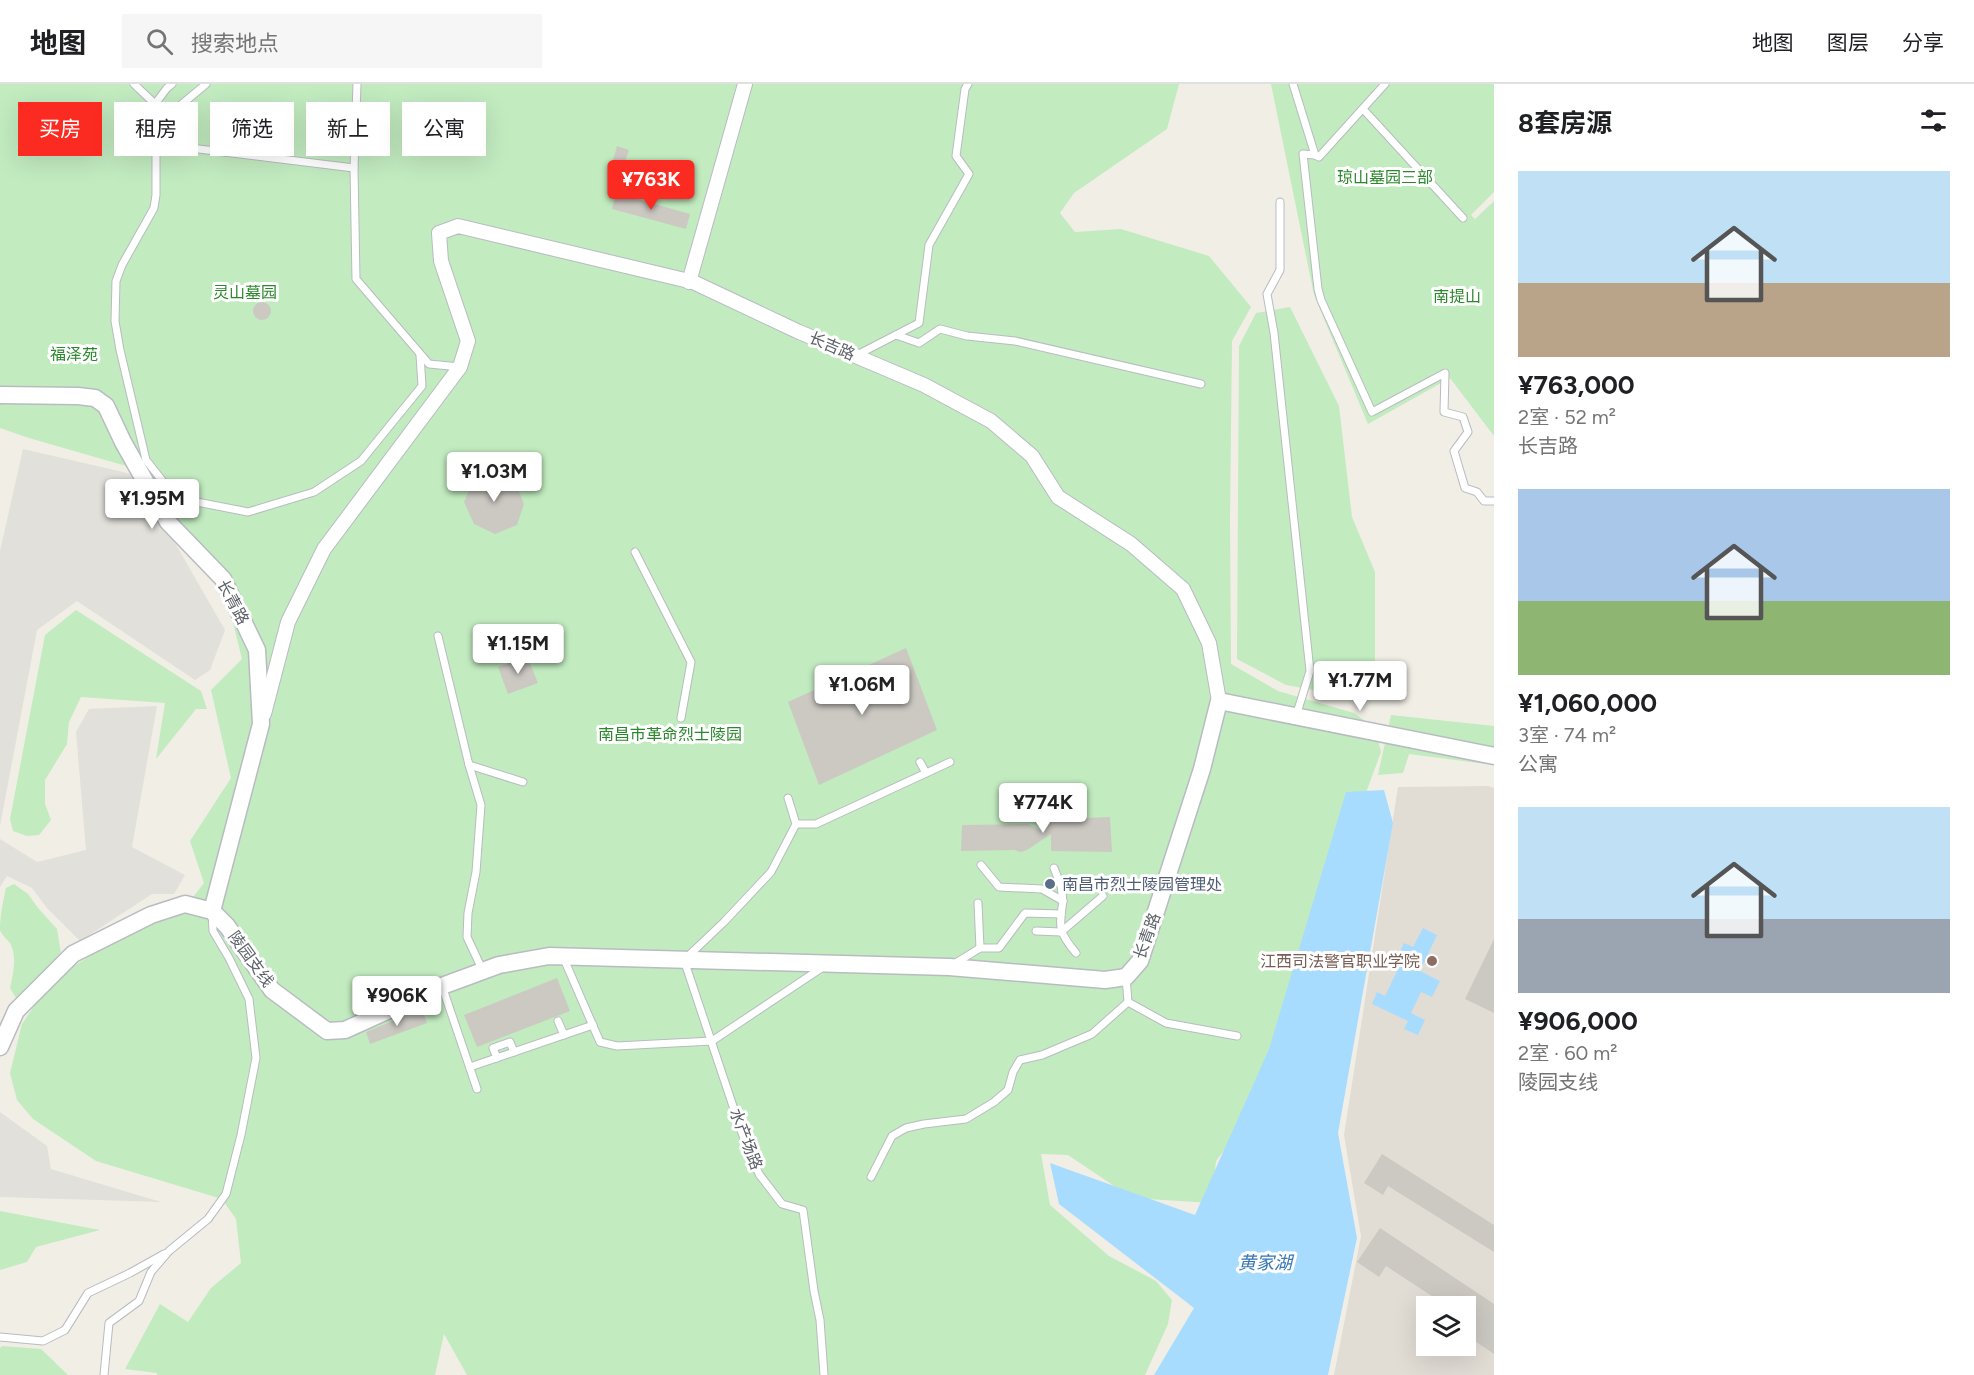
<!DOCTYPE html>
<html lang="zh">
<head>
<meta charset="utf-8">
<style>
	body { margin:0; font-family:Figtree,"Noto Sans SC",sans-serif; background:#f6f6f6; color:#202124; height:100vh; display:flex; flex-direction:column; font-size:22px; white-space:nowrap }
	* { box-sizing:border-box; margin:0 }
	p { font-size:20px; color:#757577 }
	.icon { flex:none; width:33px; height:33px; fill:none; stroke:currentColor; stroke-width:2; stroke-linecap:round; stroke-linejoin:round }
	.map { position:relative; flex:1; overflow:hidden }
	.panel { display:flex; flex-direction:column; background:#fff; width:480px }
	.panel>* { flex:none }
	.top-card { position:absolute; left:18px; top:18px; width:570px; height:54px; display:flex; gap:12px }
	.controls { position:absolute; left:1416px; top:1212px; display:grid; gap:12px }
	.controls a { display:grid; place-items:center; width:60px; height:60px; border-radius:0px; background:#fff; box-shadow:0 6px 24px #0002; font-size:30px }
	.price { position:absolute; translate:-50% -51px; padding:0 14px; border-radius:6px; background:#fff; color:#222; font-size:20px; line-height:39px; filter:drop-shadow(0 2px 3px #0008) }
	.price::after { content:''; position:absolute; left:50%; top:36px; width:18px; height:14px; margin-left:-9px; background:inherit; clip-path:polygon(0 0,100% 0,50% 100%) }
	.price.on { background:#fc2b21; color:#fff }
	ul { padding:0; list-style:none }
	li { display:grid; align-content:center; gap:12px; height:318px; padding:0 24px }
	li span { display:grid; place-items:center; height:186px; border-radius:0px; color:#555 }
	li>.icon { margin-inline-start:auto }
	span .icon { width:108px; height:108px; fill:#fffc; stroke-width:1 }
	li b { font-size:26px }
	h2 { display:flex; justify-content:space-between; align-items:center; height:72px; padding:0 24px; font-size:26px }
	.pill { padding:0 21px; border-radius:0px; background:#fff; box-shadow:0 6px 24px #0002; font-size:21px; line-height:54px }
	.pill.on { background:#fc2b21; color:#fff }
	header { display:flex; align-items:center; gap:36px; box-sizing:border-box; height:84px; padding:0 30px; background:#fff; border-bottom:2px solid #e0e0e0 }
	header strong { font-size:28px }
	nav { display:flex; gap:33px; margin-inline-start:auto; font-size:21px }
	.search { width:420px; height:54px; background:#f6f6f6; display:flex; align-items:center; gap:15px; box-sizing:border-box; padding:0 21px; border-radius:0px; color:#757577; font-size:22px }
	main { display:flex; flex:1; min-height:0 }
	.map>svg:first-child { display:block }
	.industrial { fill:#e2e0da }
	.education { fill:#e1ddd5; fill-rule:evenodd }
	.green { fill:#c2ebc0 }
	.water { fill:#a8dcff }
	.building { fill:#ccc9c3 }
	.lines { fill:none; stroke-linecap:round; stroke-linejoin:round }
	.service-casing { stroke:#b8bcc1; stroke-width:9 }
	.minor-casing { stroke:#b8bcc1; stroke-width:16 }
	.tertiary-casing { stroke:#b8bcc1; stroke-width:19 }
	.service { stroke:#fff; stroke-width:7 }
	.minor { stroke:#fff; stroke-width:14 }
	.tertiary { stroke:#fff; stroke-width:16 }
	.service-dot { fill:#5c6f8a; stroke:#fff; stroke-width:2 }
	.education-dot { fill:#8d6e63; stroke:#fff; stroke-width:2 }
	.labels { text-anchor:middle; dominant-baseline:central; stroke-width:6; stroke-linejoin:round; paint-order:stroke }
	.park-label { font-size:16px; fill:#2c882d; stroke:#fff }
	.street-label { font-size:16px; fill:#5d6268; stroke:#fff }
	.service-label { font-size:16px; fill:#4e5e75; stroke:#fff; text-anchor:start }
	.education-label { font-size:16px; fill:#785e54; stroke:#fff; text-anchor:end }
	.water-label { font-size:18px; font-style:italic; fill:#3678b4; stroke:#fff }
</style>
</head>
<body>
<header>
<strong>地图</strong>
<div class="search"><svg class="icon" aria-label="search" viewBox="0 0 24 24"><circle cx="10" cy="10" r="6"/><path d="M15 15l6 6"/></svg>搜索地点</div>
<nav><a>地图</a><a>图层</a><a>分享</a></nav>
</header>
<main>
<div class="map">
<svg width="1494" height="1291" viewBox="0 0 1494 1291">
	<rect width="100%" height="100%" fill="#f1eee6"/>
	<!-- industrial -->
	<g class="industrial">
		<polygon points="23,365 136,391 225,546 210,586 195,596 77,517 37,546 0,742 0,467"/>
		<polygon points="157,622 132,763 185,791 174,810 152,810 80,857 47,824 32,804 7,792 0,803 0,755 37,778 86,766 76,648 89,625"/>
		<polygon points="0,1028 47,1062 51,1085 161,1118 0,1113"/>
	</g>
	<!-- education -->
	<path class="education" d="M1488,702L1494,704V1291H1334L1361,1152L1344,1051L1398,703ZM1426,1222H1466V1262H1426Z"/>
	<!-- green -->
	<g class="green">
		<polygon points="0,0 1179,0 1167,45 1074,109 1060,129 1075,148 1121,145 1209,172 1251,223 1232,257 1230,436 1231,580 1278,607 1354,629 1375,644 1381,668 1354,741 1278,996 1216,1077 1211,1119 1132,1114 1068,1071 1041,1070 1050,1121 1109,1172 1156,1197 1172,1216 1168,1240 1145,1291 467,1291 444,1250 435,1291 157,1291 157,1289 125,1285 160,1220 188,1238 211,1204 241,1179 236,1135 222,1115 96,1077 33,1035 17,1016 10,989 22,940 51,897 142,838 190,817 204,799 190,757 231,694 211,606 242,575 223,498 133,384 29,354 0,344"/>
		<polygon points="1271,0 1494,0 1494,108 1471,131 1475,135 1494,117 1494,352 1450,294 1368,340 1314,211"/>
		<polygon points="1290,223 1339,322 1352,433 1375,488 1375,590 1367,598 1340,611 1286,601 1237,575 1239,262 1256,229"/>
		<polygon points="76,526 201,607 207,625 196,625 156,675 165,619 81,613 69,638 67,660 45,696 45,720 51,736 39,751 27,752 13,747 10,735 45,551"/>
		<polygon points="1391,631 1494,642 1494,681 1409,670 1403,689 1378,691"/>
		<path d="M14,800L28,810L38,824L57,845L61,869L16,914L10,904C13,891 17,874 11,861C9,856 2,852 0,846C0,832 3,817 6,804Z"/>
		<polygon points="0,1127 100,1146 36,1163 27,1178 0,1186"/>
		<polygon points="2,1262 41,1265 68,1291 0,1291 0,1264"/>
	</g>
	<!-- water -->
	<g class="water">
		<polygon points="1384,706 1393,739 1338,1049 1357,1154 1328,1291 1154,1291 1194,1224 1059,1120 1050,1079 1195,1131 1269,965 1346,708"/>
		<polygon points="1423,844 1437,851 1420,887 1440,897 1432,913 1421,908 1411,929 1425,936 1418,951 1404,945 1408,937 1372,920 1377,908 1385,912 1399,883 1394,880 1404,859 1413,863"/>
	</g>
	<!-- building -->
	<g class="building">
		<polygon points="617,62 629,66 621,91 610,87"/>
		<polygon points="616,109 690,130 686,145 612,125"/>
		<circle cx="262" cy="227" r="9"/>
		<polygon points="492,388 515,398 524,420 517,441 495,450 474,440 464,418 474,395"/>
		<polygon points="906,564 937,646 819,701 788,618"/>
		<polygon points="527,572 538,599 508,610 498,583"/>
		<polygon points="1043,726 1086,727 1086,734 1110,733 1112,768 1051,767 1051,750 1027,766 1021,768 1014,766 961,767 962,741 1028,740 1043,747"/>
		<polygon points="1494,855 1494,929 1465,915"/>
		<polygon points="557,894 570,927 477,963 464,931"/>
		<polygon points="422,925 427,939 370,960 366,948"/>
		<polygon points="1382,1070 1494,1141 1494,1168 1388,1102 1383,1111 1364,1099"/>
		<polygon points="1380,1144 1494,1220 1494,1270 1466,1251 1466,1246 1471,1238 1466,1235 1466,1222 1447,1222 1386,1182 1379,1193 1357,1178"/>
	</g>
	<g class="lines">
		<!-- service casing -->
		<g class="service-casing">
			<g id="service">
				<polyline points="134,0 155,20 167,4 172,0"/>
				<polyline points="206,0 182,20 167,37 159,55 156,71 156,111 154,124 122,181 116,197 115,237 120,266 146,376 176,414 248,428 314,408 361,377 422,302 420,271"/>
				<polyline points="357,0 354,84 356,195 429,280 460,283"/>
				<polyline points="1293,0 1315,71 1319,73 1385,0"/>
				<polyline points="1363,25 1463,134"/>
				<polyline points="158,60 354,84"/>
				<polyline points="1315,71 1303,70 1318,205 1321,216 1372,328 1445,289 1444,328 1463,333 1468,348 1454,367 1465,404 1477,408 1484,417 1494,417"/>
				<polyline points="1280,118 1280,186 1267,210 1274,249 1310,587 1296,632"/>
				<polyline points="896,251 919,259 940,245 967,252 1015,257 1201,300"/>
				<polyline points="855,272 919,239 929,161 969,90 956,72 965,5 968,0"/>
				<polyline points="635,468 691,578 681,634"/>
				<polyline points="438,552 469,681 523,698"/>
				<polyline points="920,678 926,689"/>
				<polyline points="469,681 481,721 476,788 468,829 467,853 482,885"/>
				<polyline points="788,714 796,740 771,788 724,838 684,876 743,1052 759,1090 782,1120 803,1126 814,1207 820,1236 824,1291"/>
				<polyline points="796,740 816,740 950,678"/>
				<path d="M981,781L999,803L1042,805L1063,817C1059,843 1058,848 1076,869"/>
				<polyline points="1054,784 1061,802 1063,817"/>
				<polyline points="978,819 980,864"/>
				<polyline points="1036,847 1061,848 1103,812"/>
				<polyline points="564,875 600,958 617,962 712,957 823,883"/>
				<polyline points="954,880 980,864 999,864 1025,829 1061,830"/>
				<polyline points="1126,893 1128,918 1166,939 1237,952"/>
				<polyline points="442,902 477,1005"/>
				<polyline points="558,937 564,951"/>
				<polyline points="497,974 493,964 510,958 514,968"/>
				<polyline points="470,983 593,941"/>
				<polyline points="871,1093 892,1052 906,1044 924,1040 966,1035 994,1018 1008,1006 1013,988 1020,976 1042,971 1092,950 1128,918"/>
				<polyline points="0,1253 43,1257 65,1246 88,1209 130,1189 164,1170"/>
				<polyline points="104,1291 109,1239 139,1217 151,1188 169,1167 208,1135 226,1110 241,1051 256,974 249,915 229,874 213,847 212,830"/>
			</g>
		</g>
		<!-- minor casing -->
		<g class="minor-casing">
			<g id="minor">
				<polyline points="689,198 745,0"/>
				<polyline points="264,630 288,538 324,465 460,283 468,257 441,177 439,149 458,142 693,198 797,247 924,301 991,337 1032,372 1058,413 1131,460 1183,505 1209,559 1219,617"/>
			</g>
		</g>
		<!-- tertiary casing -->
		<g class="tertiary-casing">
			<g id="tertiary">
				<polyline points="0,311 78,312 95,314 106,322 123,358 168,438 223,495 257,566 261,640 212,827"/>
				<polyline points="0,963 16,927 73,870 151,831 185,820 212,827 227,842 272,906 327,947 345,946 442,902 499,881 549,872 949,883 1105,896 1126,893 1140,877 1202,685 1219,617 1494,672"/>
			</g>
		</g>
		<!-- service -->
		<use href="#service" class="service"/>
		<!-- minor -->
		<use href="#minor" class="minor"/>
		<!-- tertiary -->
		<use href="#tertiary" class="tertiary"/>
	</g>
	<!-- markers -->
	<circle class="service-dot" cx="1050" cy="800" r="6"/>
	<circle class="education-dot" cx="1432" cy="877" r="6"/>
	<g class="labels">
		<!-- park labels -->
		<g class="park-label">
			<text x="1385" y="93">琼山墓园三部</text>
			<text x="245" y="208">灵山墓园</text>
			<text x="1457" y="212">南提山</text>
			<text x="74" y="270">福泽苑</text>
			<text x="670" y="650">南昌市革命烈士陵园</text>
		</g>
		<!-- street labels -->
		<g class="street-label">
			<text transform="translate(832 262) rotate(23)">长吉路</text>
			<text transform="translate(233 518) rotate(62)">长青路</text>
			<text transform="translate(1147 852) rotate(-70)">长青路</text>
			<text transform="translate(251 875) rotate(54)">陵园支线</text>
			<text transform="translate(746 1055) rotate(69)">水产场路</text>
		</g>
		<!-- service labels -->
		<g class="service-label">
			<text x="1062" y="800">南昌市烈士陵园管理处</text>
		</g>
		<!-- education labels -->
		<g class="education-label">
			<text x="1420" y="877">江西司法警官职业学院</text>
		</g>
		<!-- water labels -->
		<g class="water-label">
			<text x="1265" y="1179">黄家湖</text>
		</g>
	</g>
</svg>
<div class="controls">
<a><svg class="icon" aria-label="layers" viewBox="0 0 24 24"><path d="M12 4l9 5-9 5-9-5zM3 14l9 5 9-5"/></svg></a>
</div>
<b class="price on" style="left:651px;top:127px">¥763K</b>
<b class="price" style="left:494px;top:419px">¥1.03M</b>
<b class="price" style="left:152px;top:446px">¥1.95M</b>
<b class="price" style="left:518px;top:591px">¥1.15M</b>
<b class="price" style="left:1360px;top:628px">¥1.77M</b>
<b class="price" style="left:862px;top:632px">¥1.06M</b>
<b class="price" style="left:1043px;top:750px">¥774K</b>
<b class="price" style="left:397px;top:943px">¥906K</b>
<div class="top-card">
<a class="pill on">买房</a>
<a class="pill">租房</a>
<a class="pill">筛选</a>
<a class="pill">新上</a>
<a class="pill">公寓</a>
</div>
</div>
<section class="panel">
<h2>8套房源<svg class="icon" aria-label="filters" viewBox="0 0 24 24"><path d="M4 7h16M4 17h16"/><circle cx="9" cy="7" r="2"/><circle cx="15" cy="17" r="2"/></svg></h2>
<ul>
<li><span style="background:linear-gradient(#bfe0f5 60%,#b9a48a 0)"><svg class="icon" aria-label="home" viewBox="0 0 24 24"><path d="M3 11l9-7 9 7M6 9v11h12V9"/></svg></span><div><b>¥763,000</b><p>2室 · 52 m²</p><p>长吉路</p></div></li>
<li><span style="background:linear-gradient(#a9c7e8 60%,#8fb573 0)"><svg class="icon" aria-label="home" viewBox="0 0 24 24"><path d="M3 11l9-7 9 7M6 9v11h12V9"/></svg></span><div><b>¥1,060,000</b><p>3室 · 74 m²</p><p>公寓</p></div></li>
<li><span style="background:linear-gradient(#bfe0f5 60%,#9aa5b1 0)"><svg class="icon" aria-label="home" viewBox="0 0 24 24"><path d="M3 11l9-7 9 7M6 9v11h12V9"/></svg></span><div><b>¥906,000</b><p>2室 · 60 m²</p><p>陵园支线</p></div></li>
</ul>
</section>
</main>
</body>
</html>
